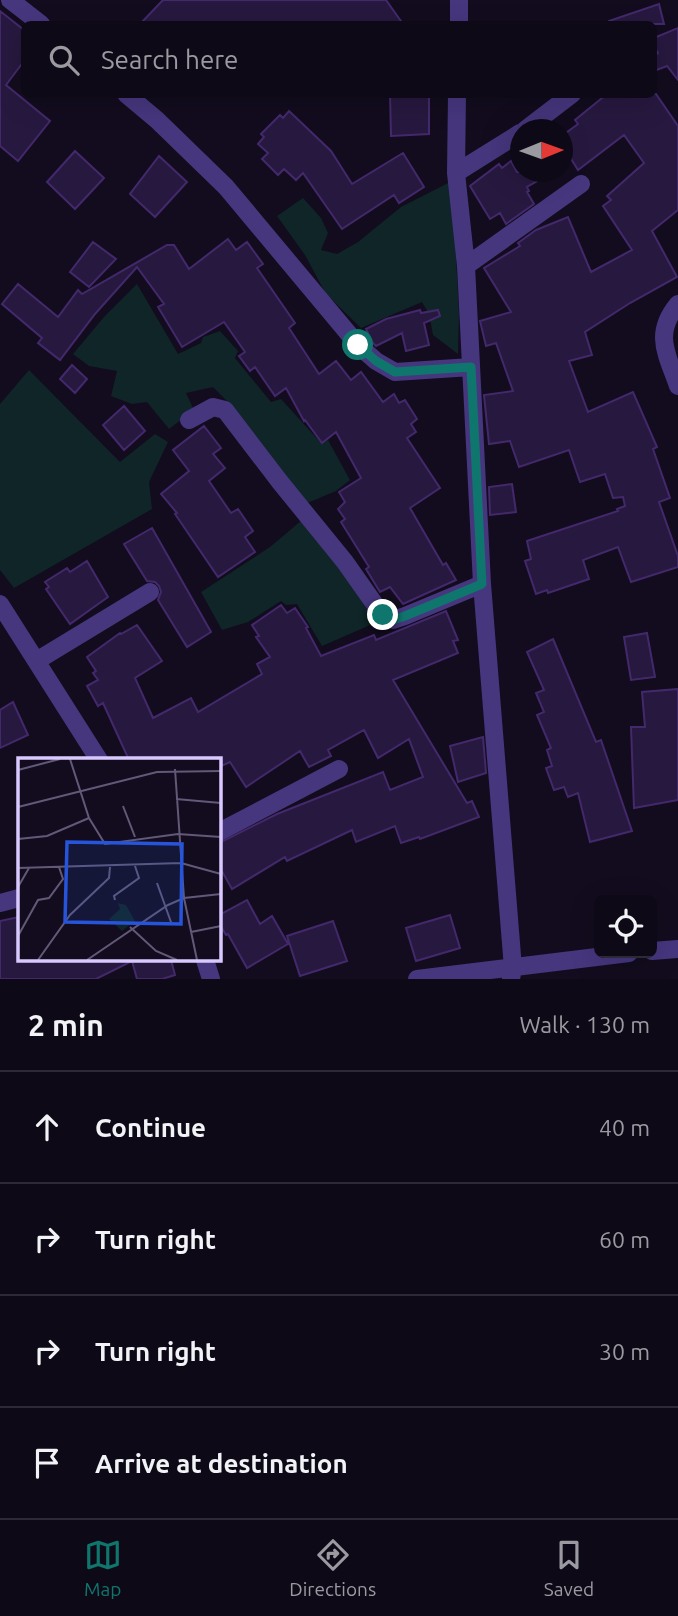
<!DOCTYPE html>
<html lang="en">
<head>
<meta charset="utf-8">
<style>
	body { margin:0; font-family:Ubuntu,sans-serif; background:#1c1723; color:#f1f3f6 }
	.controls { position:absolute; right:21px; bottom:21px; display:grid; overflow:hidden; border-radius:10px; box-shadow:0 7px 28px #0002 }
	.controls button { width:63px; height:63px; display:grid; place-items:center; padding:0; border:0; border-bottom:2px solid #2e2a35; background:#0e0916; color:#f1f3f6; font:35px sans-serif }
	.compass { position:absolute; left:510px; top:119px; width:63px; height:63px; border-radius:50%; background:#0e0916; box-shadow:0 7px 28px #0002; rotate:89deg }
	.stop { position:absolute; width:21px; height:21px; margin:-16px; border:5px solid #0f766e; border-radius:50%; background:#fff }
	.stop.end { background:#0f766e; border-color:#fff; box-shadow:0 2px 7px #0008 }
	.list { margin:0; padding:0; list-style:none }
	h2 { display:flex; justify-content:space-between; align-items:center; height:91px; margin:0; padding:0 28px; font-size:30px }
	h2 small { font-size:23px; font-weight:400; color:#9b9aa1 }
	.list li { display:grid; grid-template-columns:46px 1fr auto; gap:21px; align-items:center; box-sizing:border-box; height:112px; padding:0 28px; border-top:2px solid #2e2a35 }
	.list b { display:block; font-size:26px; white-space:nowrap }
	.list em { font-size:23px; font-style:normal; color:#9b9aa1 }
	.icon { flex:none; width:38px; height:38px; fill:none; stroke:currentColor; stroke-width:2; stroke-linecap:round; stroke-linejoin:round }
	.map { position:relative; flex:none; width:678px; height:979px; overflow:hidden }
	.search { position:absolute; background:#0e0916; box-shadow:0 7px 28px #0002; left:21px; right:21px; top:21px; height:77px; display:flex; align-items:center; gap:18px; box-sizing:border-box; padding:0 24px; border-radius:10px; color:#9b9aa1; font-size:26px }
	.sheet { height:539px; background:#0e0916 }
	nav { display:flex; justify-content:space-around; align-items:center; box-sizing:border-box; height:98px; border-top:2px solid #2e2a35; background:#0e0916; font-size:19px; color:#9b9aa1 }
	nav a { display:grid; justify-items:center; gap:4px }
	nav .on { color:#0f766e }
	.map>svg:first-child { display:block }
</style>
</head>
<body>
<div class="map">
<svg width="678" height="979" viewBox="0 0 678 979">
	<rect width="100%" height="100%" fill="#120c1e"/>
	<path fill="#0f2528" d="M452 181 459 314 458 354 433 335 429 314 422 302 361 328 326 294 305 255 277 216 303 198 321 218 328 233 321 250 337 254 358 242 401 207Z
		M137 284 178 354 201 343 203 337 220 331 238 351 235 358 271 402 281 399 322 444 328 440 350 480 336 491 305 504 229 403 213 387 186 393 194 410 169 429 147 402 132 404 111 396 117 371 89 366 73 354 104 317Z
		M29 370 120 462 155 434 168 442 149 482 152 509 14 588 0 570V404Z
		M302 520 331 551 375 623 322 646 297 604 286 605 281 601 248 622 222 630 201 592 270 547Z"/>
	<path fill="#27183f" stroke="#43296c" stroke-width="2" d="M163 0H386L403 24H140Z
		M659 4 664 24H609V21Z
		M0 11 24 30V61L6 85 50 121 18 161 0 146Z
		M678 28V80L667 66 654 71V57L658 53 654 46V38Z
		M390 94H429V134L391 136Z
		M607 94H656L678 126V210L652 231 677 277 630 303 585 332 592 355 569 361 588 412 633 392 657 447 653 449 670 498 659 502 678 556V567L631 582 618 547 583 560 589 579 548 593 547 590 536 594 525 561 531 559 527 541 618 511 617 509 625 506 623 497 613 498 605 474 580 482 569 450 519 467 510 441 489 444 484 395 513 391 496 343 486 346 480 321 511 312 484 268 520 246 518 243 536 230 568 217 591 272 632 250 603 206 611 200 607 196 644 163 624 135 578 170 563 146V135L578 124 575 120Z
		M289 111 331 151 352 184 403 153 424 187 399 203 394 195 342 229 303 173 296 180 284 169 278 175 262 159 268 153 258 144 264 137 261 134 280 115 283 118Z
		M75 151 104 178 75 209 47 182Z
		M159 156 187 182 155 217 130 194Z
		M511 161 517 172H553L527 187 529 191 527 192 534 204 506 224 500 213 490 219 470 186 499 164 502 168Z
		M228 239 236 250 247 242 263 264 257 268 295 323 289 328 319 374 336 361 351 380 361 372 383 402 394 394 399 403 405 400 417 419 411 424 416 432 407 438 440 488 410 508 443 565 446 563 456 580 403 604 390 587 380 592 366 569 369 567 341 522 345 519 338 509 345 502 339 492 361 478 336 432 322 443 305 420 304 421 286 388 275 396 255 367 250 371 239 356 245 352 224 322 182 347 158 307 164 304 137 267 95 314 60 360 38 343 42 338 2 304 18 284 58 317 78 290 82 294 167 245H174L189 269Z
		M93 242 116 259 89 287 70 272Z
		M420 310 421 313 438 310 440 316 424 323 429 345 406 351 402 333 376 346 372 342 366 329 386 319Z
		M72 365 87 379 75 393 60 379Z
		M124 406 145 431 124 450 103 425Z
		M204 426 221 448 213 454 225 468 209 481 231 513 238 509 253 531 245 537 255 552 218 577 175 514 177 513 161 494 189 471 173 450Z
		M512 484 516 512 490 515 489 487Z
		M152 528 211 632 187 647 158 600 161 592 159 586 155 582 147 581 124 544Z
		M87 561 108 597 70 624 46 589 49 587 45 582 67 568 70 572Z
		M281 605 287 613 295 608 308 627 306 628 321 656 374 635 376 640 446 611 458 640 453 641 458 653 393 680 467 803 472 801 479 817 420 839 419 837 401 843 395 826 356 842 352 830 287 861 285 857 232 889 219 866V843L277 814 383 772 390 790 423 777 409 739 378 758 364 730 328 750 331 756 309 767 300 751 246 787 230 762 219 767V760H129L103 703 98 706 87 686 98 680 93 673 96 671 87 657 120 633 121 634 137 625 162 661 135 678 153 718 191 698 198 712 262 674 257 664 270 657 256 637 259 636 252 625Z
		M647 633 655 677 631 680 624 637Z
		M553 639 596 742 601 740 632 831 590 842 578 793 568 797 564 787 554 790 546 768 552 766 547 750 551 748 537 715 544 712 536 693 544 690 527 652Z
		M678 689V800L634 808 631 727H645L642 692Z
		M13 702 28 735 0 748V710Z
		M483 737 486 773 458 782 450 746Z
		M247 900 260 924 272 916 288 944 247 968 228 934 226 935 219 923V915Z
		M450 915 460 948 416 961 406 928Z
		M19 917V960H171L175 975 162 979H137L132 961 96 979H0V921Z
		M333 921 347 961 300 976 287 936Z"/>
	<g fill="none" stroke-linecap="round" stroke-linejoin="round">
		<path stroke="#46367e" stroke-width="18" d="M10 0 41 24
			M459 24V0
			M126 94 157 120 226 187 358 345 376 361 395 372 471 367
			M457 94 456 173 466 266 482 584 513 968 511 979
			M525 130 572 94
			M456 173 520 133
			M466 266 581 184
			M678 304C653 334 667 354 678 386
			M189 420 213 407 225 410 280 482 345 562 383 616 393 620 405 616 482 584
			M0 604 99 760
			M38 660 150 592
			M219 832 339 769
			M0 903 19 898
			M652 951 678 949
			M205 960 211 979
			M417 979 629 953"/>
	</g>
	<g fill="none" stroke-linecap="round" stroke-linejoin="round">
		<path stroke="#0f766e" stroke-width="9" d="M358 345 376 361 395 372 471 367 482 584 405 616 393 620 383 615"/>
	</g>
	<g transform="translate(18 758)">
		<rect width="203" height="203" fill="#120c1e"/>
		<path d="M100 145 108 147 117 163 104 173 91 161 102 151Z" fill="#0f2528"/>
		<path fill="none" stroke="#625878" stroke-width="2" d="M52 1 71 60 87 86 160 76 203 79M157 11 166 140 179 202M0 12 42 1M158 41 203 45M105 48 117 79M0 49 139 14 203 13M0 81 29 78 71 60M0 110 163 105 203 116M139 125 154 167M0 129 11 110M97 142 96 138 121 120 117 108M112 169 138 193 159 202M173 174 203 168M0 178 20 142 31 140 45 121 41 109M20 202 52 157 91 120 92 109M69 202 150 147 166 140 203 136"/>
		<path fill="#2654da" fill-opacity="0.15" stroke="#2654da" stroke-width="3.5" d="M49 84 164 86 163 166 47 164Z"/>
		<rect width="203" height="203" fill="none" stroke="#d9c9ff" stroke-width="3.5"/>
	</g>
</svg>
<div class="controls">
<button><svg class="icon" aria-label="locate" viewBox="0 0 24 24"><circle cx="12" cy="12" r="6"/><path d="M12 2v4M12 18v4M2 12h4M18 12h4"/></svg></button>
</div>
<svg class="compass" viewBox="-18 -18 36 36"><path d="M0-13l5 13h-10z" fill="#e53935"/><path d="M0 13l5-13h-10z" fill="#9b9aa1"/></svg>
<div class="stop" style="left:358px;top:345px"></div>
<div class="stop end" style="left:383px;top:615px"></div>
<div class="search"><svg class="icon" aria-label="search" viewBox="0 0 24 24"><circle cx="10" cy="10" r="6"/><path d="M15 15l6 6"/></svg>Search here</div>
</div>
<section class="sheet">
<h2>2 min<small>Walk · 130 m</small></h2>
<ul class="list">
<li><svg class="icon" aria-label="ahead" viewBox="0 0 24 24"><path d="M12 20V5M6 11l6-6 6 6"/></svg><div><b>Continue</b></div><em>40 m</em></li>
<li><svg class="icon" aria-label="right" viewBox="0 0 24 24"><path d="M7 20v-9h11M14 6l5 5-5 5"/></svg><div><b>Turn right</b></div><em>60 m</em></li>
<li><svg class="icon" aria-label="right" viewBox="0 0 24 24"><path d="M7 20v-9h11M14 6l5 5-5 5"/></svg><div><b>Turn right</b></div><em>30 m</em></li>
<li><svg class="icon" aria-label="arrive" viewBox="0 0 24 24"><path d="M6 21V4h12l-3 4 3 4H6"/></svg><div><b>Arrive at destination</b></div></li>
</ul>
</section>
<nav>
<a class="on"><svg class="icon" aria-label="map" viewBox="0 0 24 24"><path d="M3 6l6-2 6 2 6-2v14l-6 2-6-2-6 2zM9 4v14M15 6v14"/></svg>Map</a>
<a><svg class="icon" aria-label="directions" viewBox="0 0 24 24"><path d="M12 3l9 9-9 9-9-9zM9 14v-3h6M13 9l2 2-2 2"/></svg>Directions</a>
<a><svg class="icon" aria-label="saved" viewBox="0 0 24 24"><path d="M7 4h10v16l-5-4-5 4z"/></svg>Saved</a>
</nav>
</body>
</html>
